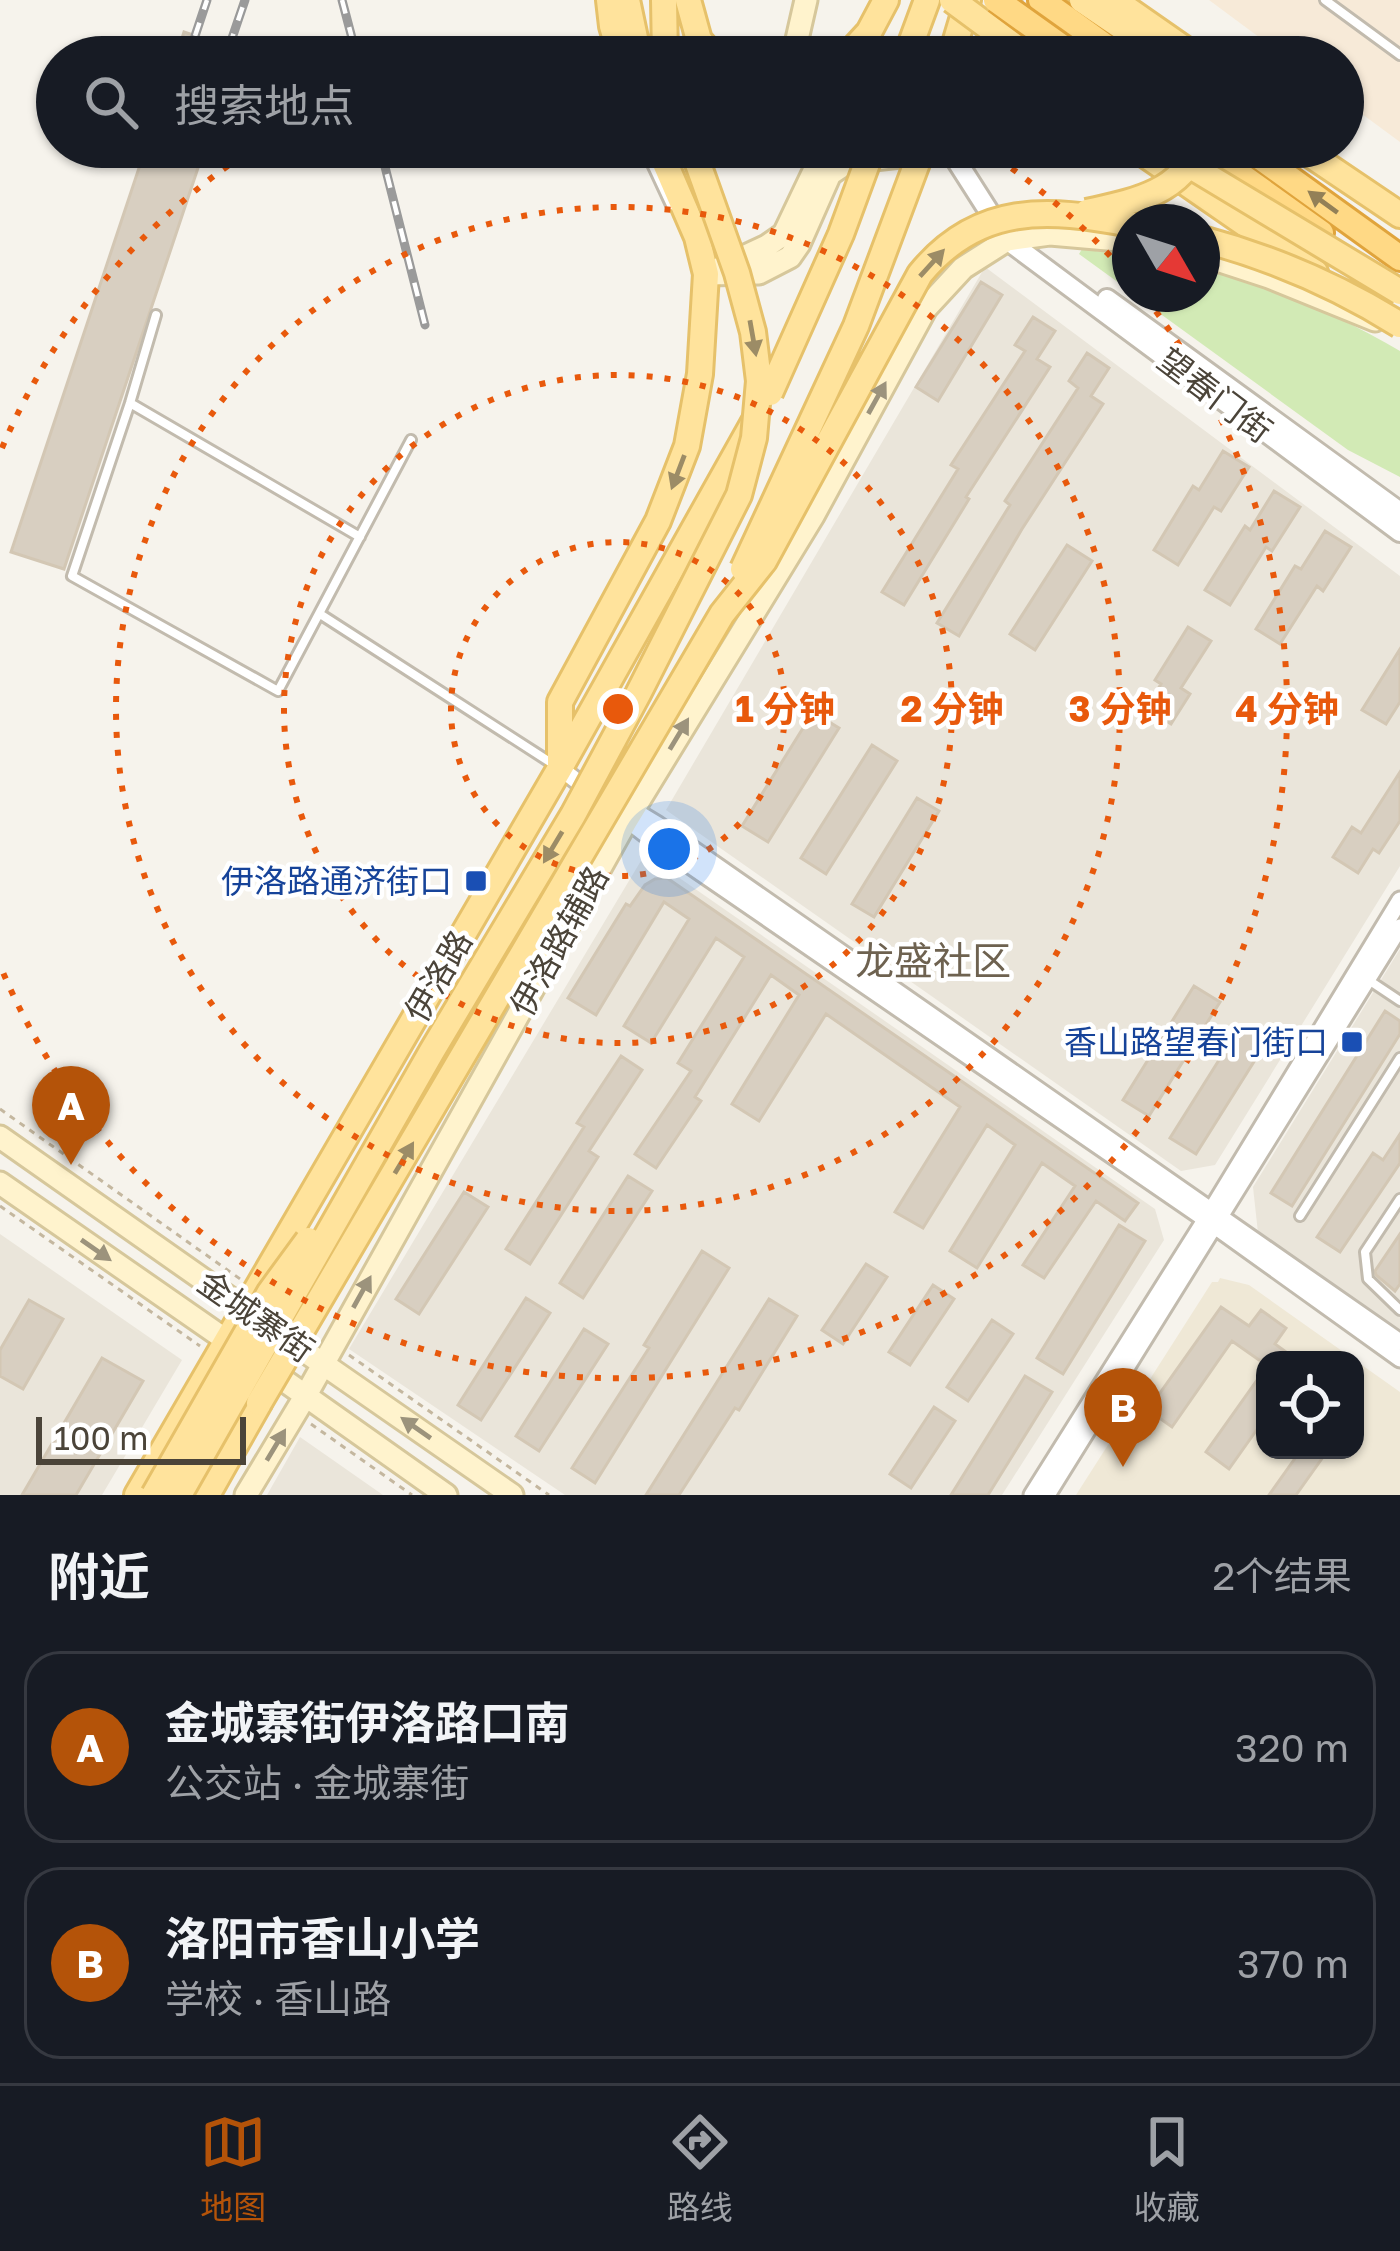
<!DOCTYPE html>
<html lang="zh">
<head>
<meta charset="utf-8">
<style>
	body { margin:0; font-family:"Golos Text","Noto Sans SC",sans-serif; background:#20242c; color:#f1f3f6 }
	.controls { position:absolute; right:36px; bottom:36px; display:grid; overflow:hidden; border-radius:24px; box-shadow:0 3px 9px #0004 }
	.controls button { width:108px; height:108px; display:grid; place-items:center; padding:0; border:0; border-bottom:3px solid #363941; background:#171b24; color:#f1f3f6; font:60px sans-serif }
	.compass { position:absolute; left:1112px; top:204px; width:108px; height:108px; border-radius:50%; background:#171b24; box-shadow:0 3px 9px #0004; rotate:129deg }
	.scale { position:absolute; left:36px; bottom:30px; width:210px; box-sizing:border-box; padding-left:12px; border:6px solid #4b4439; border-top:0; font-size:33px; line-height:42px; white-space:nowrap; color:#4b4439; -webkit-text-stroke:9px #fff; paint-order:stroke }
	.you { position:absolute; left:669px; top:849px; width:42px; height:42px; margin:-30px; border:9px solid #fff; border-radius:50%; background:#1a73e8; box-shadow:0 0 0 18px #1a73e833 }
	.badge { display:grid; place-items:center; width:78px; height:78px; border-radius:50%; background:#b45309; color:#fff; font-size:39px; font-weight:700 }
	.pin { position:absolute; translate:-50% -99px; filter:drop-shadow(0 3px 6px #0008) }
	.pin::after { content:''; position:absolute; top:63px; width:42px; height:36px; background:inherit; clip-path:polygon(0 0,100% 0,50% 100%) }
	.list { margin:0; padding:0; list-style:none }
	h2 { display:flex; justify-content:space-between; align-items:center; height:156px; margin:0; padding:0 48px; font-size:51px }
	h2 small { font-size:39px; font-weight:400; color:#9ea1a6 }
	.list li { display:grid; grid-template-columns:78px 1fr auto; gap:36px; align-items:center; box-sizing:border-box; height:192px; margin:0 24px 24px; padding:0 24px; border:3px solid #363941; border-radius:36px }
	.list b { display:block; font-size:45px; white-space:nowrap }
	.list p { margin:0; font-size:39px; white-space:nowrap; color:#9ea1a6 }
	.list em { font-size:39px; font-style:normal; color:#9ea1a6 }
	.icon { flex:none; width:66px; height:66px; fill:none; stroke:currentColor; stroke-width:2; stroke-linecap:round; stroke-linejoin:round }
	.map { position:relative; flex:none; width:1400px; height:1495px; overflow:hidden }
	.search { position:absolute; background:#171b24; box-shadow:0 3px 9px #0004; left:36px; right:36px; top:36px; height:132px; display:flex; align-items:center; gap:30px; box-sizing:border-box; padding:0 42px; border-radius:66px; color:#9ea1a6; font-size:45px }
	.sheet { height:588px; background:#171b24 }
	nav { display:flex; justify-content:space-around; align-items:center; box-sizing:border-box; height:168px; border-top:3px solid #363941; background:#171b24; font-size:33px; color:#9ea1a6 }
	nav a { display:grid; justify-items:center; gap:6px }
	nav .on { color:#b45309 }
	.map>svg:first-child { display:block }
</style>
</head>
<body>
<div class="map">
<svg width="1400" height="1495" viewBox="0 0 1400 1495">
	<rect width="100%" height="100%" fill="#f6f3ec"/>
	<path fill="#eae5da" d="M985 267 1400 576V866L1215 1165 1181 1171 666 810Z
		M645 854 1155 1209 1164 1240 1002 1495H565L349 1349Z
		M1400 949V1331L1258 1233 1253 1187Z
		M0 1234 182 1360 102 1495H0Z
		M300 1437 383 1495H267Z"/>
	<path fill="#f7ead8" d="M1209 0H1400V142L1343 100V57H1286Z"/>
	<path fill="#efe8d6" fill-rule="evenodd" d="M1220 1278 1249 1285 1400 1392V1495H1076L1212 1282H1218ZM1265 1360H1355V1450H1265Z"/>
	<path fill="#d2eab5" d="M1082 249 1130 256V291L1079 254Z
		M1202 270C1271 284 1340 316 1400 351V477L1348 450 1133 294H1202Z"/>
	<path fill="#d8cfc1" stroke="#d3c7b4" stroke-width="3" d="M184 32 253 55 252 57H176Z
		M146 147H205L64 569 11 552Z
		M981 282 1002 295 938 401 916 387Z
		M1033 317 1055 331 1037 359 1050 367 966 497 969 499 904 605 882 592 958 469 951 465 1025 351 1015 345Z
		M1087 353 1109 368 1091 396 1103 404 1022 529 959 636 937 623 1010 505 1005 501 1078 388 1069 381Z
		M1223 451 1249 467 1221 511 1214 507 1178 565 1154 550 1193 486 1199 490Z
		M1274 491 1300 507 1272 551 1266 547 1230 605 1205 590 1245 526 1250 530Z
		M1325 531 1351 547 1323 591 1317 586 1280 644 1256 629 1295 566 1301 569Z
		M1067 545 1092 561 1035 650 1010 634Z
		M1188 627 1211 641 1181 688 1190 694 1171 724 1146 708 1161 684 1155 680Z
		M1400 649V702L1386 724 1362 710Z
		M813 712 839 728 768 842 742 826Z
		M872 745 897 761 826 874 801 858Z
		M1400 772V821L1379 853 1373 849 1358 873 1333 857 1352 827 1361 833Z
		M917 798 939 811 874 917 852 904Z
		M667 878 1138 1203 1125 1221 1096 1201 1044 1278 1023 1265 1075 1186 1042 1163 977 1268 950 1251 1015 1145 987 1125 923 1228 895 1212 960 1107 826 1014 759 1121 732 1104 799 995 771 975 695 1097 701 1101 656 1168 635 1154 691 1071 678 1063 744 957 716 938 651 1043 624 1026 689 919 664 902 596 1015 568 998 626 904 630 906 645 885 655 879Z
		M1194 986 1220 1002 1149 1116 1123 1100Z
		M1385 1011 1400 1021V1034L1292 1206 1271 1193Z
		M1241 1025 1267 1041 1196 1154 1170 1138Z
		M621 1056 642 1070 589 1151 598 1157 530 1264 506 1249 584 1127 577 1123Z
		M1400 1134V1163L1340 1252 1317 1237 1373 1153 1383 1160Z
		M628 1176 652 1191 583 1298 560 1283Z
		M464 1192 488 1207 419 1314 396 1299Z
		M1119 1225 1145 1241 1063 1374 1037 1358Z
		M1400 1234V1284L1395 1291 1376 1275 1375 1271Z
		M702 1251 729 1268 595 1483 572 1468 649 1348 644 1345Z
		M866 1264 887 1277 843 1344 822 1330Z
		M933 1285 954 1299 910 1365 889 1352Z
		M526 1298 550 1313 481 1420 458 1405Z
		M769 1299 797 1316 739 1410 735 1408 679 1495H646Z
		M29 1300 63 1319 23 1389 0 1376V1350Z
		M1221 1307 1249 1326 1261 1310 1286 1328 1275 1344 1297 1360H1259L1232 1341 1172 1427 1148 1410Z
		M992 1320 1013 1334 968 1401 947 1387Z
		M584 1329 608 1344 539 1451 516 1436Z
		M102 1358 143 1381 76 1495H22Z
		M1265 1369V1418L1229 1469 1206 1452Z
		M1025 1376 1052 1392 988 1495H951Z
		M934 1407 955 1421 911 1488 890 1474Z
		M1301 1450H1328L1296 1495H1269Z"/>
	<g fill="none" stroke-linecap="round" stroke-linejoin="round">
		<defs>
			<path id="service" d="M1325 0 1400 55
				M644 147 671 205
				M156 315 130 403 72 576 278 691 411 440
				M130 403 360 537
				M320 614 553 764
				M1367 979 1400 1001
				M1400 1199 1365 1252 1368 1279 1400 1310
				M1300 1216 1400 1058"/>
			<path id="minor" d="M560 768 649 837 1205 1219 1400 1359
				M625 805 658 825 1400 1342
				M1032 1495 1212 1209 1400 900
				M1047 1495 1400 927"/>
			<path id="tertiary" d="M942 147 956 160 1007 240 1400 532
				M1107 299 1400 512"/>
			<path id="secondary" d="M793 57 806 0
				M993 57 1010 0
				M1202 255 1269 277 1375 320
				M720 268 767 246 784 234 816 167 818 147
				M706 274 759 273 790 257 799 244 830 174 848 162 909 155 937 147
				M0 1137 255 1316
				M0 1183 239 1349
				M280 1334 512 1495
				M265 1367 446 1495
				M246 1495 306 1395 627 820 813 516 926 308 963 268 1007 240 1050 234 1130 241"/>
			<path id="primary" d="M609 0 612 26 621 57
				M627 0 639 57
				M664 0 665 57
				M688 0 699 40 714 57
				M1082 0 1166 57
				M1114 0 1196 57
				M846 57 869 32 886 0
				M906 57 927 0
				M951 57 968 0
				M1134 147 1315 272
				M1299 147 1400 215
				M560 764V702L658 521 687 446 700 374 706 274 697 237 658 147
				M137 1495 560 768 755 420
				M207 1495 259 1403"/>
			<path id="trunk" d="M1041 0 1120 57
				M1201 147 1321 233
				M1246 147 1400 258"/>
		</defs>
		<use href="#service" stroke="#c2bbae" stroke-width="14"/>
		<use href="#minor" stroke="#c2bbae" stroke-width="21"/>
		<use href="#tertiary" stroke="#c2bbae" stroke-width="24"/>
		<use href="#secondary" stroke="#d6c79b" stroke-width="27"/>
		<use href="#primary" stroke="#e6c16a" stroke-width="30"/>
		<use href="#trunk" stroke="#e0a43c" stroke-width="30"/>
		<path stroke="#c4b79f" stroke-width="3" stroke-dasharray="6 6" stroke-linecap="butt" d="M0 1109 243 1281
			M0 1206 200 1346
			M349 1355 549 1495
			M311 1424 412 1495"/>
		<use href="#service" stroke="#fff" stroke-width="8"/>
		<use href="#minor" stroke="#fff" stroke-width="15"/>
		<use href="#tertiary" stroke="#fff" stroke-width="18"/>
		<use href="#secondary" stroke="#fff3cd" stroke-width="21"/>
		<use href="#primary" stroke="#ffe39c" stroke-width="24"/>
		<use href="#trunk" stroke="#ffd985" stroke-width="24"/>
		<defs>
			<path id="rail" d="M342 0 357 57
				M195 36 207 0
				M229 47 245 0
				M380 147 425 325"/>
		</defs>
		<use href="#rail" stroke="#9a9a9a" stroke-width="9"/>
		<use href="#rail" stroke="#fff" stroke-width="4.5" stroke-dasharray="14" stroke-linecap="butt"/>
		<defs>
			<path id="primary-bridge" d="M952 0 1029 57
				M1159 147 1400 292
				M1087 212C1131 202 1180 194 1198 147
				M1202 239C1273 258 1338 286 1400 325
				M770 393 841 234 873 147
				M743 569 856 326 923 147
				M259 1403 722 614 764 561 920 274C978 203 1048 208 1130 224
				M154 1495 270 1292 308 1240
				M179 1495 432 1051 573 815 638 694 739 495 754 438 759 381 753 332 737 273 692 147"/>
			<path id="trunk-bridge" d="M996 0 1076 57"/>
		</defs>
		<use href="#primary-bridge" stroke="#e6c16a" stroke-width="30" stroke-linecap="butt"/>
		<use href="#trunk-bridge" stroke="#e0a43c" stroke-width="30" stroke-linecap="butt"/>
		<use href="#primary-bridge" stroke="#ffe39c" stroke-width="24"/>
		<use href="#trunk-bridge" stroke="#ffd985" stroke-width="24"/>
	</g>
	<defs><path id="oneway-solid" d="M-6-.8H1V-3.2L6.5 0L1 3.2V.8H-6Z" transform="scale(3)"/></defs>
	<use fill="#938057" href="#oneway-solid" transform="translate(1323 202) rotate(-144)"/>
	<g fill="#9c8c66">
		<use href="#oneway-solid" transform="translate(932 263) rotate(-48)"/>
		<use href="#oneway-solid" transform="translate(753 338) rotate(80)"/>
		<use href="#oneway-solid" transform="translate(678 472) rotate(111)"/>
		<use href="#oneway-solid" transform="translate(553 847) rotate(121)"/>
		<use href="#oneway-solid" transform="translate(404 1158) rotate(-59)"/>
	</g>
	<g fill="#9c937c">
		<use href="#oneway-solid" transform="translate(877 398) rotate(-61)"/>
		<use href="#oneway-solid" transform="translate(679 734) rotate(-59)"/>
		<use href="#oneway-solid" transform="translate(96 1250) rotate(35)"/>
		<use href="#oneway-solid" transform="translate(362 1292) rotate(-61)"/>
		<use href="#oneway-solid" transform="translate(416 1428) rotate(-145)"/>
		<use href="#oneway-solid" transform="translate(276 1445) rotate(-59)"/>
	</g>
	<g fill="none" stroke="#e8590c" stroke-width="6" stroke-dasharray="6 12">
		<circle cx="618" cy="709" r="167"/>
		<circle cx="618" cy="709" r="334"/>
		<circle cx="618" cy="709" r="502"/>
		<path d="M2 448A669 669 0 0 1 254 148M473 56A669 669 0 0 1 763 56M982 148A669 669 0 0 1 1127 275M1145 297A669 669 0 1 1 2 970"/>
	</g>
	<g fill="#1a4fb4" stroke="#fff" stroke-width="4.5">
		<rect x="464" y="869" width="24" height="24" rx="6"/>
		<rect x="1340" y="1030" width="24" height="24" rx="6"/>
	</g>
	<g text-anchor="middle" stroke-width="9" stroke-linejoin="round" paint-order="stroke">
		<g font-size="33" fill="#4b4439" stroke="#fff">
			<text transform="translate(1215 395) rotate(37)" y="12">望春门街</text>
			<text transform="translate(559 941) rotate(-61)" y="12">伊洛路辅路</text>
			<text transform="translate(438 976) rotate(-60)" y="12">伊洛路</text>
			<text transform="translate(256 1316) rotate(35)" y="12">金城寨街</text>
		</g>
		<g font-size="33" fill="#164399" stroke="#fff" text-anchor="end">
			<text x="452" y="893">伊洛路通济街口</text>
			<text x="1328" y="1054">香山路望春门街口</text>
		</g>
		<g font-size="39" fill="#6e6250" stroke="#fff">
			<text x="933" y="975">龙盛社区</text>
		</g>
	</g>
	<circle cx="618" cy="709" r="18" fill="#e8590c" stroke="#fff" stroke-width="6"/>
	<g font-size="36" text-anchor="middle" font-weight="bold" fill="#e8590c" stroke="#fff" stroke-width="9" stroke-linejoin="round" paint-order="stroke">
		<text x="785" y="722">1 分钟</text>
		<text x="952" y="722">2 分钟</text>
		<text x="1120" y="722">3 分钟</text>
		<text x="1287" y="722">4 分钟</text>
	</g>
</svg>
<div class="controls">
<button><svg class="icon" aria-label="locate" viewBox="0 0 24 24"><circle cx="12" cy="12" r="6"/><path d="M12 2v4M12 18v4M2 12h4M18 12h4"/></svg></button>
</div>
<svg class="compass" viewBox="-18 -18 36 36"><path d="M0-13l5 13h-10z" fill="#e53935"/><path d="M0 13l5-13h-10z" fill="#9ea1a6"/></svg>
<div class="scale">100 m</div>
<div class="you"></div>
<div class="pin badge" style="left:71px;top:1165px">A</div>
<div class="pin badge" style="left:1123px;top:1467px">B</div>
<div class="search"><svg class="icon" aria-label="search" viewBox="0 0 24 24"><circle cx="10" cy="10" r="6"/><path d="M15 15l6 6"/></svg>搜索地点</div>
</div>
<section class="sheet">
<h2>附近<small>2个结果</small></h2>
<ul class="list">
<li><span class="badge">A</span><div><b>金城寨街伊洛路口南</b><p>公交站 · 金城寨街</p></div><em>320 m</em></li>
<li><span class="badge">B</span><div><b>洛阳市香山小学</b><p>学校 · 香山路</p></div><em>370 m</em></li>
</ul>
</section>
<nav>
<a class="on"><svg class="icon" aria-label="map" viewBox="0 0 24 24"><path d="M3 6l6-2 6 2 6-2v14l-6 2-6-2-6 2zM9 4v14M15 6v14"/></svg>地图</a>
<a><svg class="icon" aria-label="directions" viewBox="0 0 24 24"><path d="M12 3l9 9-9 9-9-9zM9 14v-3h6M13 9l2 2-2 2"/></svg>路线</a>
<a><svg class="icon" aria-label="saved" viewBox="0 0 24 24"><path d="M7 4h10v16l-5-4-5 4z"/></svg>收藏</a>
</nav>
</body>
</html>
